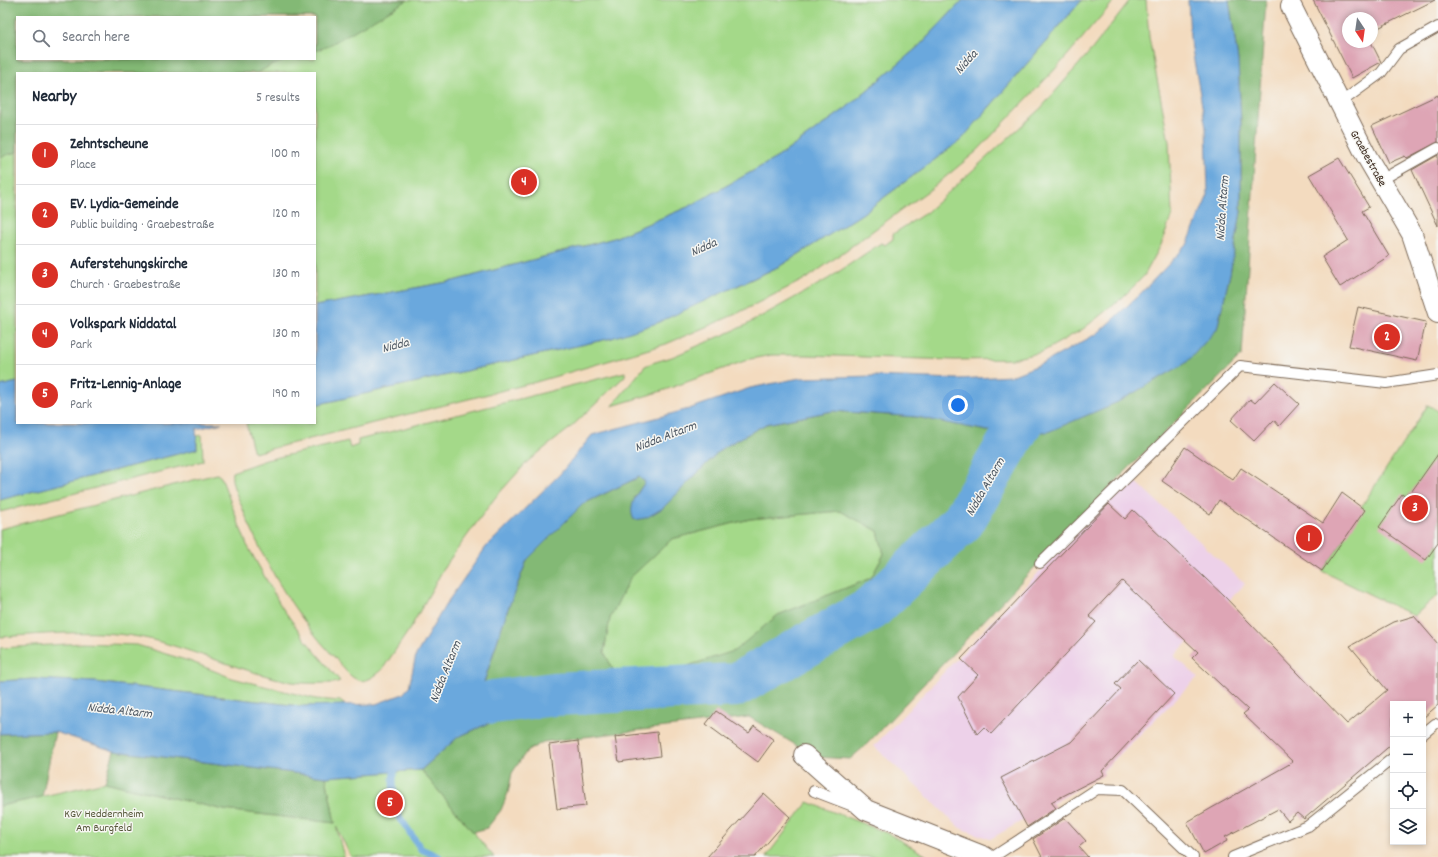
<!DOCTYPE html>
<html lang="en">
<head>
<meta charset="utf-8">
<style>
	body { margin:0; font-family:Dekko,sans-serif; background:#f6f6f7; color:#1f2937 }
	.controls { position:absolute; right:12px; bottom:12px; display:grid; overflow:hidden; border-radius:0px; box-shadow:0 2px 6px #0003 }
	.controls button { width:36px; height:36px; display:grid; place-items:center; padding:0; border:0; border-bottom:1px solid #e0e1e3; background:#fff; color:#1f2937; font:20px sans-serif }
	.compass { position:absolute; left:1342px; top:12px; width:36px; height:36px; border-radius:50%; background:#fff; box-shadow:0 2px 6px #0003; rotate:167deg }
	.you { position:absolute; left:958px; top:405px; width:14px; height:14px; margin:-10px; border:3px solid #fff; border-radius:50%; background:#1a73e8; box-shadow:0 0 0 6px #1a73e833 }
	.badge { display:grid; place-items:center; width:26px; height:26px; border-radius:50%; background:#d93025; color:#fff; font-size:13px; font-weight:700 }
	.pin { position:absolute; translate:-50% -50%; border:2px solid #fff; box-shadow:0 1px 4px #0006 }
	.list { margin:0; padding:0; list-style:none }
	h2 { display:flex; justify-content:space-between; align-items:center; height:52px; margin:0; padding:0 16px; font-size:17px }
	h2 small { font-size:13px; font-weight:400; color:#747a83 }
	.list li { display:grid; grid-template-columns:26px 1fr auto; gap:12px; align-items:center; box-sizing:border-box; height:60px; padding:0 16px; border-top:1px solid #e0e1e3 }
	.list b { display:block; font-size:15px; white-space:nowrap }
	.list p { margin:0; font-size:13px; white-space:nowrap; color:#747a83 }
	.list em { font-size:13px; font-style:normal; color:#747a83 }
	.icon { flex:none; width:22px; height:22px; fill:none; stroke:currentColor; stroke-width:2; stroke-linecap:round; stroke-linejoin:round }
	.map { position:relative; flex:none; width:1438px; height:857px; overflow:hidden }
	.search { position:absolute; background:#fff; box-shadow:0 2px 6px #0003; left:16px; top:16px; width:300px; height:44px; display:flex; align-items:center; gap:10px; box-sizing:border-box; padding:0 14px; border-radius:0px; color:#747a83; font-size:15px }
	.panel { position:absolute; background:#fff; box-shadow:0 2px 6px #0003; left:16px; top:72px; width:300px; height:352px; border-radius:0px }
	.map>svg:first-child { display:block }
</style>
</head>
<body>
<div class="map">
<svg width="1438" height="857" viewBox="0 0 1438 857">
	<rect width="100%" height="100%" fill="#f6f6f2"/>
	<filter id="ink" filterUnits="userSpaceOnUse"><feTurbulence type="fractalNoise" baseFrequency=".025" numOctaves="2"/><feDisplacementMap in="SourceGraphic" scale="8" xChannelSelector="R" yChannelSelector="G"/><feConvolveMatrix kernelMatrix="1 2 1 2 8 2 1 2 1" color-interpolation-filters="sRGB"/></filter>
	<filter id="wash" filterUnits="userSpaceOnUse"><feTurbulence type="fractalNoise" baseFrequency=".012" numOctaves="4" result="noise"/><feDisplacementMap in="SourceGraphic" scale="16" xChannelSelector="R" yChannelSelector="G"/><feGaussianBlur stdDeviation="0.9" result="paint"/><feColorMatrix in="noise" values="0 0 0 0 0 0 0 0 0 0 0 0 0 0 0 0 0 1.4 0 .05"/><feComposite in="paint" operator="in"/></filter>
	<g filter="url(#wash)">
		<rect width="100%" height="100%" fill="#f3dbbf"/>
		<path fill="#edd1e9" d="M1130 476 1245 584 1174 656 1198 677 1103 771 1104 774 990 839 960 828 874 746Z"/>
		<path fill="#a4d989" stroke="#708254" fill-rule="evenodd" d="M0 0H963L919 46 845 109 778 157 690 206 614 238 547 256 453 281 315 306V73H17V382L0 386ZM17 17H315V59H17Z
			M1082 0H1115L1060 64 977 151 932 188 809 277 736 314 666 344 536 382 254 453 246 423H315V405L612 338 742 284 780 266 862 214 961 140Z
			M1130 0H1146L1149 37 1169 142 1172 215 1161 245 1144 276 1121 299 1083 329 1042 352 1012 359 954 360 806 355H772L750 359 662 391 612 406 645 366 652 363 672 357 744 326 828 279 881 243 885 245 893 239V234L927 212 1041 108 1093 48Z
			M625 372V376L569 429 528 461 494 499 445 566 411 627 382 670C376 675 367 683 358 680 349 677 342 666 336 659 293 613 265 565 242 507 238 497 230 483 232 472L266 460 340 443 348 441 350 448 358 445V440Z
			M1428 405 1438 411V595L1414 616 1322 571 1345 539 1342 536Z
			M202 435 203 461 0 512V500L197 449V436Z
			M217 474 221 477 247 545 281 606 307 642 340 681 334 683C321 683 305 684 292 682 243 672 197 651 149 639 101 628 48 634 0 637V529Z
			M841 511 878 531 884 554 871 578 778 615 735 651 678 669 616 675 604 652 610 618 630 577 672 539 750 519Z
			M83 643 137 645 192 662 232 678 316 699 340 701 347 706H300L95 682 34 679 0 681V648Z
			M421 770 494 857H351L336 826 344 857H0V806L105 782 224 810 335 823 326 777Z
			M808 802 889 834 929 857H766Z"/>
		<path fill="#83b975" stroke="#5f724a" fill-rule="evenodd" d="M11 0H85L97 2 104 0H408L326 47 315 51V17H17V59H290L270 66 257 73H17V152L0 157V2Z
			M1229 0H1266L1242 355 1123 474 866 745 850 759 816 757 749 717 543 742 526 752 512 773 508 793 501 810 487 828 473 832 421 770 458 737 553 695 484 683 506 614 527 560 583 504 639 477 645 482 634 498 663 508 721 449 766 424 833 411 917 417 987 431 1217 329 1230 274 1241 212V123L1238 60ZM840 511 878 531 884 554 871 578 778 615 734 651 678 669 616 675 604 652 610 618 630 578 672 539 750 519Z
			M55 732 42 797 0 806V734Z
			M114 751 326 777 335 823 224 810 105 782Z"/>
		<path fill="#6ba8dd" stroke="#53697e" d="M963 0H1082L961 140 862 214 780 266 657 323 612 338 315 405V306L453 281 547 256 614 238 690 206 778 157 845 109 919 46Z
			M1188 0H1229L1238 60 1241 123V212L1230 274 1217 329 1186 363 1118 402 1048 432 987 431 917 417 833 411 766 424 721 449 663 508 646 518 634 520C627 506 637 494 645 482L639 477 583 504 527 560 506 614 484 682 554 694 458 737 421 770 326 777 114 751 55 732 0 734V681L34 679 95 682 300 706 376 704 403 694 409 687 416 655 446 604 486 547 560 474 592 435 689 409 750 388 800 378 872 376 958 379 1011 376 1046 362 1098 333 1140 294 1187 245 1208 195 1206 128 1190 38Z
			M17 382V423H222L196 429 197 449 0 500V386Z"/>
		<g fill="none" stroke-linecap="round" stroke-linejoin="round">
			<path stroke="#6ba8dd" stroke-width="7" d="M396 763 393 779 394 809 421 849 439 857"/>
			<path stroke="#6ba8dd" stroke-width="44" d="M493 702 554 694 736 685 871 609 963 521 1036 397 1054 387"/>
		</g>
		<g id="blocks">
			<path fill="#dea5b5" d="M1313 0H1435L1372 31V18H1348V42H1371L1381 62 1352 78Z
				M1438 95V142L1407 158 1405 156 1389 163 1372 126Z
				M1438 155V226L1412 170Z
				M1339 158 1369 207 1362 211 1389 256 1340 287 1322 257 1348 240 1309 175Z
				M1358 307 1426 322 1417 361 1349 346Z
				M1275 382 1299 404 1279 426 1274 420 1254 441 1231 420 1250 399 1255 403Z
				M1185 447 1233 480 1241 468 1323 523 1342 493 1365 510 1322 571 1219 500 1210 514 1162 481Z
				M1438 454V543L1426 560 1379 527 1402 494 1407 498Z
				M1109 504 1125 519 1133 510 1224 596 1347 724 1387 690 1350 646 1394 622 1414 616 1438 644V705L1423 718V704H1393V743L1304 819 1297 813 1288 821 1278 809 1225 837 1227 841 1204 854 1187 822 1293 762 1243 714 1248 710 1192 658 1198 652 1122 581 1089 616 1096 622 991 734 984 727 977 734 958 697 978 675 961 659Z
				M1138 660 1174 694 1102 771 1104 775 1051 802 1056 808 1027 827 1001 778 1071 742 1121 689 1115 684Z
				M716 711 749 733 754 726 774 740 758 762 706 724Z
				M657 732 660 756 619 762 615 737Z
				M578 741 586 806 557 809 549 745Z
				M764 793 790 817 755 857H707Z
				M1065 818 1086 841 1079 847 1088 857H1042L1033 839Z"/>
		</g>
	</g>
	<g filter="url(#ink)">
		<use href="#blocks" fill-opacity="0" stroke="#7b6856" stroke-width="1"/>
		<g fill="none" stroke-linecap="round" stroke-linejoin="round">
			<defs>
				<path id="lane" d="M1340 103 1381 73 1399 49 1438 27
					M1381 180 1438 148
					M1040 563 1240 366 1386 383 1438 375
					M1423 734 1435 724
					M814 791 853 806
					M993 857 1097 789 1123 790 1193 857
					M1233 857 1308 826 1393 758"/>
				<path id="street" d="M1291 6 1367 157 1412 234 1438 313
					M804 755 866 810 985 857"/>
			</defs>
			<use href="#lane" stroke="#7b6856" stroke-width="12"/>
			<use href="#street" stroke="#7b6856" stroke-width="22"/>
			<use href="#lane" stroke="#fff" stroke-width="10"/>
			<use href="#street" stroke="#fff" stroke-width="20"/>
		</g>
	</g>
	<g text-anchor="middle" stroke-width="3" stroke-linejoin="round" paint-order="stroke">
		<g font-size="12" fill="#3b2a1e" stroke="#f6f6f2">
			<text transform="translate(1369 158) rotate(61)" y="4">Graebestraße</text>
		</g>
		<g font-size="12" fill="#555639" stroke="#f6f6f2">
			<text x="104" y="817">KGV Heddernheim<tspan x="104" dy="14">Am Burgfeld</tspan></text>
		</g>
		<g font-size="13" font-style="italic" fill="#4c5661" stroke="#f6f6f2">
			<text transform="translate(965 61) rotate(-48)" y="5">Nidda</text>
			<text transform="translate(1221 208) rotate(-86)" y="5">Nidda Altarm</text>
			<text transform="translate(703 246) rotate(-24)" y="5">Nidda</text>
			<text transform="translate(395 344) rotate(-14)" y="5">Nidda</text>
			<text transform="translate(665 435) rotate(-21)" y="5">Nidda Altarm</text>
			<text transform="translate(984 486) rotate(-60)" y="5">Nidda Altarm</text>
			<text transform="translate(444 671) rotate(-68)" y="5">Nidda Altarm</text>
			<text transform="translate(120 709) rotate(6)" y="5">Nidda Altarm</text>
		</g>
	</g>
</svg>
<div class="controls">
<button>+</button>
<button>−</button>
<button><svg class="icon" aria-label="locate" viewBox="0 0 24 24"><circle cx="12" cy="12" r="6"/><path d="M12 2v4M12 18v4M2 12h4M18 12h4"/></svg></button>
<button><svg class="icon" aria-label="layers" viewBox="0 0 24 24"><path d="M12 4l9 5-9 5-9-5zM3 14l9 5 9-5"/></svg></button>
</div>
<svg class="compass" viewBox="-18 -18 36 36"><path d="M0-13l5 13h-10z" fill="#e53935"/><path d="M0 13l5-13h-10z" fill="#747a83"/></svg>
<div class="you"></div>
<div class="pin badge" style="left:1309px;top:538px">1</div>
<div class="pin badge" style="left:1387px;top:337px">2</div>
<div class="pin badge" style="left:1415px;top:508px">3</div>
<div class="pin badge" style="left:524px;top:182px">4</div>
<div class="pin badge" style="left:390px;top:803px">5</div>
<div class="search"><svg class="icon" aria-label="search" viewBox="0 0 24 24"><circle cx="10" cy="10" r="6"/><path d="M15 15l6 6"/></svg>Search here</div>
<section class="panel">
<h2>Nearby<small>5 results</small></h2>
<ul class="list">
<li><span class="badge">1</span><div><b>Zehntscheune</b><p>Place</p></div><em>100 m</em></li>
<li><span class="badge">2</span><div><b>EV. Lydia-Gemeinde</b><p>Public building · Graebestraße</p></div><em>120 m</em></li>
<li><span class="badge">3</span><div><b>Auferstehungskirche</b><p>Church · Graebestraße</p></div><em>130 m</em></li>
<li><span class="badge">4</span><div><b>Volkspark Niddatal</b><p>Park</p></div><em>130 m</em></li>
<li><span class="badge">5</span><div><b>Fritz-Lennig-Anlage</b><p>Park</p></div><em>190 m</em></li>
</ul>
</section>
</div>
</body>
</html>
